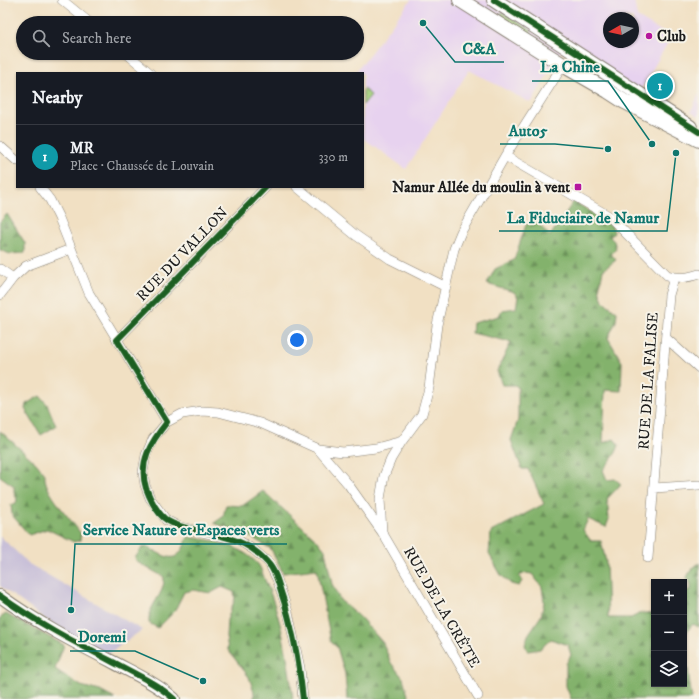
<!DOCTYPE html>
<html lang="en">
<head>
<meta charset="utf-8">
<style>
	body { margin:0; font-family:"IM FELL DW Pica",serif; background:#20242c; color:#f1f3f6 }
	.controls { position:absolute; right:12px; bottom:12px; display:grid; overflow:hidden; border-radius:0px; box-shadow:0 1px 3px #0004 }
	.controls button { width:36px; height:36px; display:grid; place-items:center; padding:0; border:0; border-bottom:1px solid #363941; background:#171b24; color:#f1f3f6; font:20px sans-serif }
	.compass { position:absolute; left:603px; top:12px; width:36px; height:36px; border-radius:50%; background:#171b24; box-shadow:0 1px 3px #0004; rotate:261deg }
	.you { position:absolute; left:297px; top:340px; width:14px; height:14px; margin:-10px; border:3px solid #fff; border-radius:50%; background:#1a73e8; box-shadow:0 0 0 6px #1a73e833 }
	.badge { display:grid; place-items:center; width:26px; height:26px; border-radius:50%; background:#d690ce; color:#fff; font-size:13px; font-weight:700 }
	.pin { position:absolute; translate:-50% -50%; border:2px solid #fff; box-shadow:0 1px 4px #0006 }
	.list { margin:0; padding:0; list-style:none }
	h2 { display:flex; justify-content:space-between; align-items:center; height:52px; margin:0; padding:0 16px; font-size:17px }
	h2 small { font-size:13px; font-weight:400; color:#9ea1a6 }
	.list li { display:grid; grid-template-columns:26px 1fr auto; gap:12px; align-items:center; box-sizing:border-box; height:64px; padding:0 16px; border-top:1px solid #363941 }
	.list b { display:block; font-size:15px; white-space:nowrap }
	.list p { margin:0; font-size:13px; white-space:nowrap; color:#9ea1a6 }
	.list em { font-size:13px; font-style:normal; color:#9ea1a6 }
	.icon { flex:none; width:22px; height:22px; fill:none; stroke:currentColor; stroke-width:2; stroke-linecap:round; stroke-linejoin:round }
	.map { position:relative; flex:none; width:699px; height:699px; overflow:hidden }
	.search { position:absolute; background:#171b24; box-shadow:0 1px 3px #0004; left:16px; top:16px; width:348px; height:44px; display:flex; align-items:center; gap:10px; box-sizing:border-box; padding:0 14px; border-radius:22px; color:#9ea1a6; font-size:15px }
	.panel { position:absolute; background:#171b24; box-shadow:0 1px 3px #0004; left:16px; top:72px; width:348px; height:116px; border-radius:0px }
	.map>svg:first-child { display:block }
</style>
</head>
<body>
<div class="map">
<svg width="699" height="699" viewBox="0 0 699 699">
	<defs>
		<pattern id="forest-firs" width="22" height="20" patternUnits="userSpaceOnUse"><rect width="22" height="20" fill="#83b26c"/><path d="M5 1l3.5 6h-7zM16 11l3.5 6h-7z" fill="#6a9058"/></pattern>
	</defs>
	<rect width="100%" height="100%" fill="#f7f3e8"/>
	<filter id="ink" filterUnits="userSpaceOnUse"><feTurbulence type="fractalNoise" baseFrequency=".025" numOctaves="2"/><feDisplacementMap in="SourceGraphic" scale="8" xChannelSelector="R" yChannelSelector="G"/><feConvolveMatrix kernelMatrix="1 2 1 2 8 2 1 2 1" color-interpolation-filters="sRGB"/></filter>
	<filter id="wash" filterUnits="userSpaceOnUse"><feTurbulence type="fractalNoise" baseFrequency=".012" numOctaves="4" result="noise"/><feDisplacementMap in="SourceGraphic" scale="16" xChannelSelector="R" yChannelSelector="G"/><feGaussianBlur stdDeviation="0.9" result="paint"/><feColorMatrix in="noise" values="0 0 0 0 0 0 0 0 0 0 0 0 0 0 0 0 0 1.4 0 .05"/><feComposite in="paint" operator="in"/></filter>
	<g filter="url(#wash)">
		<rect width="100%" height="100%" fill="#f1e0c3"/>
		<path fill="#e7d2ef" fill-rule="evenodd" d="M411 0H634L637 17 671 37 639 93 566 44 558 56 531 103 469 70 406 169 363 138V73H355ZM609 18H633V42H609Z
			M699 94V116L691 111Z"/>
		<path fill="#c8bfd8" d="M0 536 29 564 142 630 108 654 57 628 0 586Z"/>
		<path fill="#a4d07d" stroke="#60764c" d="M502 12 531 30V34L538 38 553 52 504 20 500 16Z
			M363 89 371 95 363 105Z"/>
		<path fill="url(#forest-firs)" stroke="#506744" d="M574 201 612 226 614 233 610 237 614 241 616 249 611 254 616 260 603 270 599 289 603 301 617 312 616 321 608 338 622 362 621 391 605 390 603 443 614 439 619 445C616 455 609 462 603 470L607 480 615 479 621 484 607 499 609 519 606 527 588 519 583 530 591 541H601L606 562 608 618H631L641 613 650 614 654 613V684H684V665L688 669 692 699H571L566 686V664L571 655 568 645 551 639 540 649 528 651 525 645 528 635 541 616 544 602 542 587 532 574 526 573 519 576 522 581 519 586 511 584 501 575 489 554 491 532 544 504 528 469H522L511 440 518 420V387L515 385H502L497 371 511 342 472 333 473 323 499 316 502 310 516 308 518 297 514 292 487 284 495 269 514 260 526 225 534 219 550 236Z
			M7 214 25 243V253L10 254 0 250V222Z
			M40 396 47 404 56 426 41 435 25 409 26 404Z
			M0 431 35 462 45 474C42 490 72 520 81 534L80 540 74 542 47 529 29 535 12 515 11 505 16 503 17 499 14 493V486L0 476Z
			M263 491 317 540 325 550 332 584 340 600 360 617 383 643 391 663 403 678 409 699H347L345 674 337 647 331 642 317 569 283 573 271 549 253 538 214 523 223 517 226 505 242 506Z
			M188 537C213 540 239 544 258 564 261 568 263 575 265 580 282 618 288 659 293 699H254V692L249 677 228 650 226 636 227 620 235 599 234 592 222 587 211 593 193 590 184 592 174 612 158 628 149 623C147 604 165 597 164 577L137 562 135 558 142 548 147 547C170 559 177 566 188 537Z
			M699 563V627L693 624 684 635V591L691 590V584L687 577 692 569Z
			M6 614 64 645 55 669 81 686 100 691 115 699H0V618Z"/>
	</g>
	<g filter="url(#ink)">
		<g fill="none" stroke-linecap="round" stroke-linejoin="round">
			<defs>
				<path id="street" d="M62 0 90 23
					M126 53 150 73
					M0 146 17 161
					M505 156 609 216 667 275C679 279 687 278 699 274
					M40 187 50 200 59 218 89 293 167 422
					M297 187 354 234 390 259 446 287
					M0 269 13 278
					M0 295 13 278 26 266 71 249
					M666 338 699 368
					M117 340 266 187
					M402 441 391 459 384 476 380 499 382 532 478 696
					M318 449 348 484 382 532
					M654 488 699 485
					M648 558 669 295 674 278
					M303 699 300 668 288 612 277 579 269 563 254 550 238 540 180 527 166 520 150 498 145 485 143 472 146 455 153 439 167 422 182 414 202 411 218 412 260 423 318 449 343 452 376 448 402 441 422 414 429 388 437 325 454 249 461 232 505 156 563 65"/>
				<path id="secondary" d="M0 596C34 621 74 642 111 661 133 673 156 683 174 699"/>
				<path id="primary" d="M460 0 563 65 608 91 625 102 699 140
					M494 0 690 127"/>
			</defs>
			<use href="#street" stroke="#867e70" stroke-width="10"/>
			<use href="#secondary" stroke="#867e70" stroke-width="14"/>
			<use href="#primary" stroke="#867e70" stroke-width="16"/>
			<use href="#street" stroke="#fff" stroke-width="9"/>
			<use href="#secondary" stroke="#fff" stroke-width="12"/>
			<use href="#primary" stroke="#fff" stroke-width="14"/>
			<defs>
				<path id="cycleway" d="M494 0 699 132
					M266 187 117 340 167 422C151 442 138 462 146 488 150 499 158 515 168 521 176 526 186 528 196 530 223 536 248 540 267 562 275 570 278 582 281 592 293 627 299 663 303 699
					M0 596C34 621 74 642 111 661 133 673 156 683 174 699"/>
			</defs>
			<use href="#cycleway" stroke="#f7f3e8" stroke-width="8"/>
			<use href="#cycleway" stroke="#1b5e20" stroke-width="6"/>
		</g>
	</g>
	<g fill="#b5179e" stroke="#f7f3e8" stroke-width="1.5">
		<circle cx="649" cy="36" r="4"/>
		<rect x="574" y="183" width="8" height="8" rx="2"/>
	</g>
	<g text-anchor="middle" stroke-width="4" stroke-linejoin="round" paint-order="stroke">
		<g font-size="15" font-weight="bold" fill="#1c1c1c" stroke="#f7f3e8" text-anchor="start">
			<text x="657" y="41">Club</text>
			<text x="570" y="192" text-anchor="end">Namur Allée du moulin à vent</text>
		</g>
		<g font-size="15" fill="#1c1c1c" stroke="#f7f3e8">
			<text transform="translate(182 254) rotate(-46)" y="5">RUE DU VALLON</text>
			<text transform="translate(648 381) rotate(-86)" y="5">RUE DE LA FALISE</text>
			<text transform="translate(442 607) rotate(60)" y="5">RUE DE LA CRÊTE</text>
		</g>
	</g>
	<path fill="none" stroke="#0f766e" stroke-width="1.5" d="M423 23L455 62H504M652 144L608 81H532M608 149L555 144H500M676 153L667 231H499M71 610L75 544H287M203 681L135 651H70"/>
	<g fill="#0f766e" stroke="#f7f3e8" stroke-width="1.5">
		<circle cx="423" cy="23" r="4"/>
		<circle cx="652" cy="144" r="4"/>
		<circle cx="608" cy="149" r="4"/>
		<circle cx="676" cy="153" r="4"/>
		<circle cx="71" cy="610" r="4"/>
		<circle cx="203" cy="681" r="4"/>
	</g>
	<g font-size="16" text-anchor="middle" font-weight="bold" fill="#0f766e" stroke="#f7f3e8" stroke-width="4" stroke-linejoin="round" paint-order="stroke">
		<text x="479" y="54">C&amp;A</text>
		<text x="570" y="72">La Chine</text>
		<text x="528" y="136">Auto5</text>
		<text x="583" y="223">La Fiduciaire de Namur</text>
		<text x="181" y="535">Service Nature et Espaces verts</text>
		<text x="102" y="642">Doremi</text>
	</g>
</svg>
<div class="controls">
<button>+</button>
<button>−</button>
<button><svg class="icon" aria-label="layers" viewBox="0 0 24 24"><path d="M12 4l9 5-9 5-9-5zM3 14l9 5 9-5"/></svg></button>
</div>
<svg class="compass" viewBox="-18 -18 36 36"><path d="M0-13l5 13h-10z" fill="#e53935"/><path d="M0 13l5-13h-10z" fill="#9ea1a6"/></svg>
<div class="you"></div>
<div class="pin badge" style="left:660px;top:86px;background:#0f9aa8">1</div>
<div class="search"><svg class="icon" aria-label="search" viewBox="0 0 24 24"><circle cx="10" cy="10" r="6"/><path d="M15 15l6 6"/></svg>Search here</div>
<section class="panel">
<h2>Nearby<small></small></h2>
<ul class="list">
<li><span class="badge" style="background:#0f9aa8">1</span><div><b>MR</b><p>Place · Chaussée de Louvain</p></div><em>330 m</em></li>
</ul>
</section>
</div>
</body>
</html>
